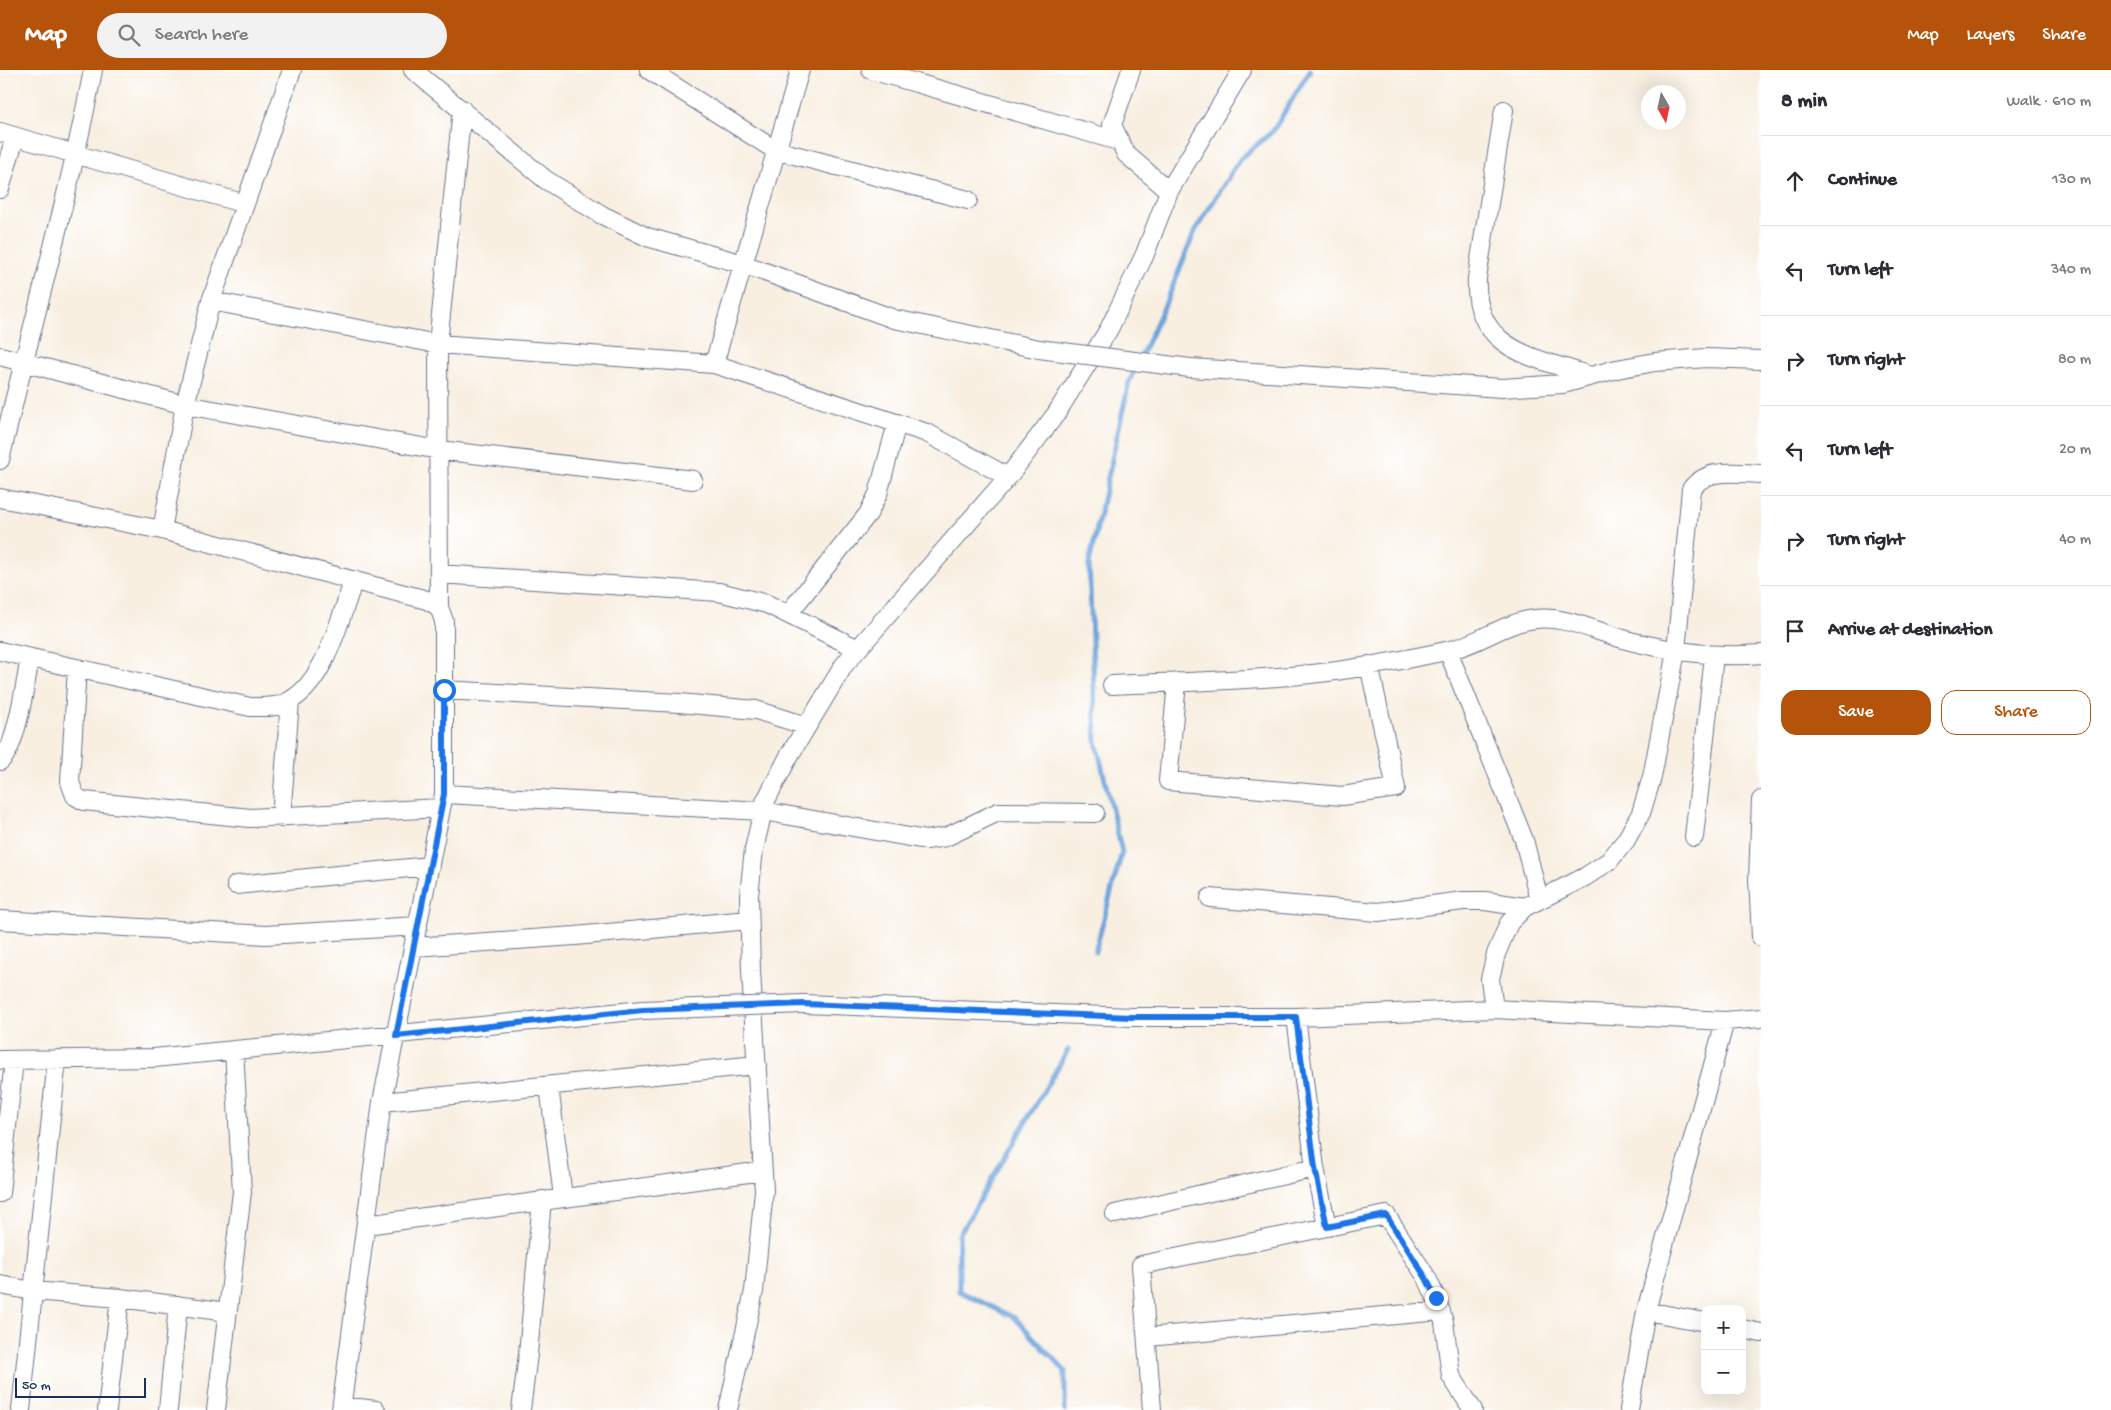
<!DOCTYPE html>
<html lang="en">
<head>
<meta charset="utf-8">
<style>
	body { margin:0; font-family:"Gochi Hand",sans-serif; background:#f2f2f3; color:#2b2b33 }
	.controls { position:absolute; right:15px; bottom:15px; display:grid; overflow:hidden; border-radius:10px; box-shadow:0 5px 20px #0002 }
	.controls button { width:45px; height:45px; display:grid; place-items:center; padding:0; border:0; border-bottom:1px solid #e1e1e2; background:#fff; color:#2b2b33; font:25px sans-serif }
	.compass { position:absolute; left:1641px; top:15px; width:45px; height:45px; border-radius:50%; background:#fff; box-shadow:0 5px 20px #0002; rotate:171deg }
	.scale { position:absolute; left:15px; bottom:12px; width:131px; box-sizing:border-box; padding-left:5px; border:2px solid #1b2f5e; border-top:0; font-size:14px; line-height:18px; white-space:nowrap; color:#1b2f5e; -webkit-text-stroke:4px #fff; paint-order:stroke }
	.stop { position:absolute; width:15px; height:15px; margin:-11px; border:4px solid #1a73e8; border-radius:50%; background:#fff }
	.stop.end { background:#1a73e8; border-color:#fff; box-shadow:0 1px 5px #0008 }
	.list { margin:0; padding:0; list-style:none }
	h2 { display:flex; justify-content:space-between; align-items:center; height:65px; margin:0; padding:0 20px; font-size:21px }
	h2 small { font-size:16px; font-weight:400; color:#7c7c81 }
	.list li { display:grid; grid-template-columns:32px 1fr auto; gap:15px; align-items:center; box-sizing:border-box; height:90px; padding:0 20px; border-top:1px solid #e1e1e2 }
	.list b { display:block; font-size:19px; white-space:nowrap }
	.list em { font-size:16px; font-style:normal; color:#7c7c81 }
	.actions { display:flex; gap:10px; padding:15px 20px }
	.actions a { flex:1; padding:11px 0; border:1px solid #b45309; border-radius:15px; text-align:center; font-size:18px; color:#b45309 }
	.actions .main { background:#b45309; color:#fff }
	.icon { flex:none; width:28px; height:28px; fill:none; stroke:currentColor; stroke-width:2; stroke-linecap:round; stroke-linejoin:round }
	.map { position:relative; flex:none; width:1761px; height:1340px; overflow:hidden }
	header { display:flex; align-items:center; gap:30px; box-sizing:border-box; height:70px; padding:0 25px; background:#b45309; color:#fff }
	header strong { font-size:24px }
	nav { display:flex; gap:28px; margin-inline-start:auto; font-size:18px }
	.search { width:350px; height:45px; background:#f2f2f3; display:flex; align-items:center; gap:12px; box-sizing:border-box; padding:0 18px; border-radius:28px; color:#7c7c81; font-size:19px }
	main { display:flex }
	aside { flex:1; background:#fff }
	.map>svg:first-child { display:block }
</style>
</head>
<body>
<header>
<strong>Map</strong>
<div class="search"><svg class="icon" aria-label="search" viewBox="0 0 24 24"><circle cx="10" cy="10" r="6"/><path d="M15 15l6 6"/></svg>Search here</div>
<nav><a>Map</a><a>Layers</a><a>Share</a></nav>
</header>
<main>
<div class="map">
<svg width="1761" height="1340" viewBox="0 0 1761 1340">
	<rect width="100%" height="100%" fill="#fff"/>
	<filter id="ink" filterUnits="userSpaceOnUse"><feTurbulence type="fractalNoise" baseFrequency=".02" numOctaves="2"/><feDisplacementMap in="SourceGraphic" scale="10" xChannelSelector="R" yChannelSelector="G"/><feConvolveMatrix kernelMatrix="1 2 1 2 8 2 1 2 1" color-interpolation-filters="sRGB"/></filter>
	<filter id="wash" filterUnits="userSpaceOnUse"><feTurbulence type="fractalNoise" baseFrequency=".0096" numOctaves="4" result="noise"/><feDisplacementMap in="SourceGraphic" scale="20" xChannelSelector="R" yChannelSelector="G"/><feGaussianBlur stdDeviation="1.12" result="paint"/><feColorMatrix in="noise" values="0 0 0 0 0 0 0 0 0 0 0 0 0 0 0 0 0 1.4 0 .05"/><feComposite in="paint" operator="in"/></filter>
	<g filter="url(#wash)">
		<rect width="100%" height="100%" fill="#f8efe1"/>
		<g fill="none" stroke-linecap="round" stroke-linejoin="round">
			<path stroke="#6ea4dc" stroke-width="5" d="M1095 882 1122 782 1096 672 1089 494 1129 312 1168 228 1195 161 1240 89 1273 61 1310 0
				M1065 1340V1301L1015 1248 959 1221V1165L1068 980"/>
		</g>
	</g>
	<g filter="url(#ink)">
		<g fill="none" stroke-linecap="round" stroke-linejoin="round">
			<defs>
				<path id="minor" d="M413 0 546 110 602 145 647 167 743 194 894 249 1039 279
					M649 0 775 80 968 130
					M871 0 1118 71
					M1131 0 1112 55 1126 84 1169 121
					M1504 40 1477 208C1473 281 1535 287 1590 306
					M0 62 245 134
					M0 119 15 67
					M211 231 438 274 714 294 927 363 1008 407
					M0 286 185 335 439 380 693 410
					M714 294 800 0
					M1190 298 1502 318 1563 314 1617 299 1655 292 1706 288 1761 290
					M0 390C30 260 68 131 93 0
					M0 428 162 460 427 530 439 537 444 551V724L382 1032 341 1340
					M162 460 185 335 211 231 292 0
					M439 504 719 522 767 534 858 579
					M439 537 438 274 462 39
					M788 544 868 444 878 424 897 353
					M0 581 250 637C264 637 279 638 291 630 326 610 340 547 354 510
					M1448 581 1524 770 1539 829
					M77 598 70 712 75 726 84 731 250 748 441 738
					M1177 612 1168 711 1342 726 1396 718 1369 595
					M1112 615C1175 612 1238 611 1301 605 1349 601 1399 591 1446 581 1478 575 1502 553 1535 549 1567 545 1603 565 1634 572 1676 582 1718 588 1761 584
					M444 620 679 633 756 640 807 656
					M0 691C16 681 26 609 30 588
					M444 724 763 741 926 770 946 767 998 742 1095 743
					M1761 730 1758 809 1761 867
					M281 748 290 631
					M1694 767 1714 586
					M236 815 430 796
					M1210 828 1378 842 1463 831H1485L1525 837
					M0 850 266 865 418 856
					M414 877 575 866 749 850
					M804 934 1132 947H1296L1494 939 1725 951 1761 948
					M1494 939 1490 909 1496 884 1509 853 1525 837 1585 807 1609 791 1626 770 1641 743 1652 707 1676 581 1691 419C1708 397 1735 403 1761 404
					M1296 947 1315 1098 1327 1157
					M0 990 154 988 643 940
					M549 1016 563 1127
					M382 1032 757 995
					M0 1123 14 990
					M1115 1144 1315 1098
					M366 1155 763 1101
					M0 1215 33 1221 120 1228 228 1242
					M1646 1241 1705 1252
					M1742 1259 1761 1263
					M1147 1267 1441 1241
					M342 1336 376 1340
					M21 1340 57 989
					M107 1340 120 1228
					M168 1340 178 1235
					M216 1340 242 1122 234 980
					M521 1340 528 1284 542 1130
					M728 1340 754 1221 764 1121 751 901 749 826 754 779 765 732 789 686 844 595 1008 407 1056 344 1109 259 1145 184 1169 121 1242 0
					M1152 1340 1141 1195 1386 1145 1427 1208 1436 1228 1444 1252 1451 1306 1473 1340
					M1629 1340 1646 1241 1725 951"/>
			</defs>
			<use href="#minor" stroke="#68728c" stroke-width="20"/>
			<use href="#minor" stroke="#fff" stroke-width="18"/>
			<defs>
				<path id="minor-bridge" d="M1039 279 1190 298
					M643 940 804 934"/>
			</defs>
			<use href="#minor-bridge" stroke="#68728c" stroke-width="20" stroke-linecap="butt"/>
			<use href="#minor-bridge" stroke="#fff" stroke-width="18"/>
		</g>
	</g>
	<g fill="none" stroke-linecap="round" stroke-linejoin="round" filter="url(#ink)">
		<path stroke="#1a73e8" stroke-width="6" d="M444 620V724L396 966 643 940 804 934 1132 947H1296L1315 1098 1327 1157 1386 1145 1426 1208 1436 1228"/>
	</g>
</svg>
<div class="controls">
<button>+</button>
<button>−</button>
</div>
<svg class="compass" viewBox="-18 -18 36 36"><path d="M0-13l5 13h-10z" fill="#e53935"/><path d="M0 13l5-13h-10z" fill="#7c7c81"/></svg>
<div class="scale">50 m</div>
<div class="stop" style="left:444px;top:620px"></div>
<div class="stop end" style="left:1436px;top:1228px"></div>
</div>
<aside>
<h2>8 min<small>Walk · 610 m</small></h2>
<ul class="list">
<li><svg class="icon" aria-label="ahead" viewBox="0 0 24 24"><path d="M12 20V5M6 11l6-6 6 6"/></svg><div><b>Continue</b></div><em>130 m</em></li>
<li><svg class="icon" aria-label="left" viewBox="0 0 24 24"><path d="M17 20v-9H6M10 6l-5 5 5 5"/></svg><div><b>Turn left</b></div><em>340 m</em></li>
<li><svg class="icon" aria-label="right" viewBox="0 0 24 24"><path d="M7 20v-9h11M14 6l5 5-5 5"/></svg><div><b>Turn right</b></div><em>80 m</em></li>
<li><svg class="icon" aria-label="left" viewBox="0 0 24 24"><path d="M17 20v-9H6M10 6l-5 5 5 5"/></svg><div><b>Turn left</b></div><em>20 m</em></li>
<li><svg class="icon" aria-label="right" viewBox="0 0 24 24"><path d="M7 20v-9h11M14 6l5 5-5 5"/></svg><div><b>Turn right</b></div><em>40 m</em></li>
<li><svg class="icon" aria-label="arrive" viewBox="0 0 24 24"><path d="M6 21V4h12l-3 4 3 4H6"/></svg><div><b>Arrive at destination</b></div></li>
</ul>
<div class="actions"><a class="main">Save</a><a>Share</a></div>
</aside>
</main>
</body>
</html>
